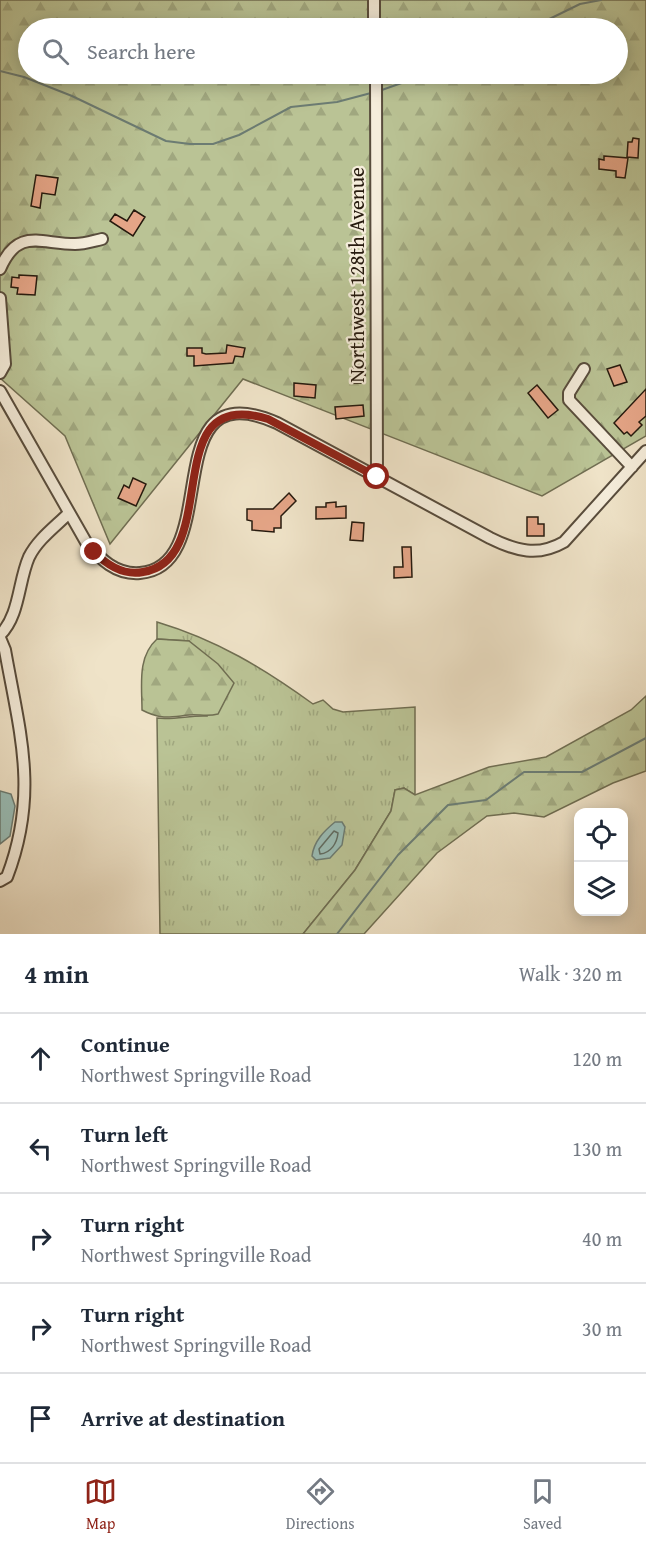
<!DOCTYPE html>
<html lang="en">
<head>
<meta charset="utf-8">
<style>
	body { margin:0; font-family:"Gentium Book Plus",serif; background:#f6f6f7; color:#1f2937 }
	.controls { position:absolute; right:18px; bottom:18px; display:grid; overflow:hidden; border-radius:12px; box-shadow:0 3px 15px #0003 }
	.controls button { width:54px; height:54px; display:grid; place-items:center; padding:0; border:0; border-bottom:2px solid #e0e1e3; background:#fff; color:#1f2937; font:30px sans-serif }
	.stop { position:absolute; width:18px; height:18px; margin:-14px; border:4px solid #8f2418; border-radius:50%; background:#fff }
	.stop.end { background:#8f2418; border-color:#fff; box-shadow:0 2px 6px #0008 }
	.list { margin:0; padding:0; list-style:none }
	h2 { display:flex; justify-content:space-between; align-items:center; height:78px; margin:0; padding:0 24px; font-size:26px }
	h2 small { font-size:20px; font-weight:400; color:#747a83 }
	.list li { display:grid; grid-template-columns:39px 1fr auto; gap:18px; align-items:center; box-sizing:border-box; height:90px; padding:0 24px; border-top:2px solid #e0e1e3 }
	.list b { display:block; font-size:22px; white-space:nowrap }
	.list p { margin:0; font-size:20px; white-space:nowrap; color:#747a83 }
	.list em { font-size:20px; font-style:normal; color:#747a83 }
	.icon { flex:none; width:33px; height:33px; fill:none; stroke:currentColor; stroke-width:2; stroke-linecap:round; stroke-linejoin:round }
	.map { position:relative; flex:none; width:646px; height:934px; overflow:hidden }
	.search { position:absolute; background:#fff; box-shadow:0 3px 15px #0003; left:18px; right:18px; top:18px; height:66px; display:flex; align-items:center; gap:15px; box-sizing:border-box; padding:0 21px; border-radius:33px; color:#747a83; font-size:22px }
	.sheet { height:528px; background:#fff }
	nav { display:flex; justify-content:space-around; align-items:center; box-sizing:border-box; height:84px; border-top:2px solid #e0e1e3; background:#fff; font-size:16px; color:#747a83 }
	nav a { display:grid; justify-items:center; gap:3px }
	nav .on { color:#8f2418 }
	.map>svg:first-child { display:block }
</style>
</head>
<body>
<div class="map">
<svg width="646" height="934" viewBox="0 0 646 934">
	<defs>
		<pattern id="grass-tufts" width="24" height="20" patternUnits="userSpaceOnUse" patternTransform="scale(1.5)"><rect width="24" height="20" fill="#bac395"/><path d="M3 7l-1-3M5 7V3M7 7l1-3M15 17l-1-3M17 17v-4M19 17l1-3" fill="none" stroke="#a0a77f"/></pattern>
		<pattern id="forest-firs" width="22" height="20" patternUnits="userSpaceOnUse" patternTransform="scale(1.5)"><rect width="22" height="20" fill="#bac395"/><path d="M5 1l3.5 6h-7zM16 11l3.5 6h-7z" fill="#a0a77f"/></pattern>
	</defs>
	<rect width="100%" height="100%" fill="#efe3c8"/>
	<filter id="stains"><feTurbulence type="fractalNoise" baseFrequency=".00333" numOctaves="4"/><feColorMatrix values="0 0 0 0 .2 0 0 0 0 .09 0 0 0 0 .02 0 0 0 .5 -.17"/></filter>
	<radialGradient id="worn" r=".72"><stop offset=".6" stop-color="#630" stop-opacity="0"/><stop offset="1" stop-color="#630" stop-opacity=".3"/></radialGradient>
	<path fill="url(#grass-tufts)" stroke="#706e52" stroke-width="1.5" d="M157 622C217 640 263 668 313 704L323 700 333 709 343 712 415 707V795L404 788 395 790 391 811 355 870 303 934H160L157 718C175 720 190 715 207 716L189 641 157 639Z"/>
	<path fill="url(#forest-firs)" stroke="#706e52" stroke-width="1.5" fill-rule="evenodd" d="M0 0H646V436L542 496 243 379 110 544 65 436 0 378ZM28 28H618V74H28Z
		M157 639 189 641 218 664 234 683 218 714C207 717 199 714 189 715 169 717 161 720 142 710 142 685 137 657 157 639Z
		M646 696V771L613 783 544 817 514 813 487 816 437 853 364 934H303L355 870 391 811 395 790 404 788 415 795 489 767 546 757 631 710Z"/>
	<path fill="#9abeb7" stroke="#6c7c73" stroke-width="1.5" d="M0 791 11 794 15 806 10 836 0 844Z
		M335 822H342L345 827 342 845 330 858 316 860 312 856C314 841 324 831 335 822Z"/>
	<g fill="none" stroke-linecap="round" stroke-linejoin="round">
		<path stroke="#606c62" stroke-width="1.5" d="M334 831 338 833C337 843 331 853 320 854L319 849Z"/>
		<path stroke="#6c7c73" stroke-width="2" d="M531 28 580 4 601 0
			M0 71 24 77 72 96 166 141 190 144H213L239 135 291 107 337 102 371 93
			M379 91 427 74
			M337 934 398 855 448 805 486 800 524 772H582L646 738"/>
	</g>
	<path fill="#e5a587" stroke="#261a0e" stroke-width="1.5" d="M633 138 639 139 638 158 627 157 628 142H632Z
		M604 156 628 158 625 178 616 177V171L599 169V159L604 160Z
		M36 175 58 178 55 195 42 193 40 208 31 206Z
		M134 210 145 217 133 236 110 221 115 214 127 221Z
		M19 275 37 276 35 295 17 294 18 288 11 287 12 277 19 278Z
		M227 345 245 348 243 357 235 356 233 363 194 366V356H187V348H202V353L206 354 226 353Z
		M353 365H365V383H353Z
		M620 365 627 382 614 386 607 369Z
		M294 383 316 385 315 398 294 396Z
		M537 385 558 410 548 418 528 393Z
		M646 389V416L639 422 642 425 631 436 627 432 624 434 614 423Z
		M363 405 364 416 336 419 335 407Z
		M133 478 146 484 136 506 118 498 124 485 129 488Z
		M289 493 296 501 281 516V528H274V532L252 530V521L247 520V509H273Z
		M336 502V507L346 506V518L316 519V507H326V503Z
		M527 517H538V524H544V536H527Z
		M352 522 364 523 363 541 350 540Z
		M402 547H411L412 577 394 578V567H403Z"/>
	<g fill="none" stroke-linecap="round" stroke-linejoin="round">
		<defs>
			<path id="minor" d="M374 0V28
				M376 74 377 477
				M0 269C18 227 40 244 75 244 84 244 93 241 102 239
				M0 298 5 364 0 373
				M584 369 569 393V400L632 467
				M0 391 86 542C100 559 116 575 140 573 227 566 152 368 277 423L490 538C516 551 538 557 564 542L646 451
				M0 635C20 615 18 582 29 557 38 539 55 527 69 513
				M0 638 5 650C20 734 39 793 7 877L0 881"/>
		</defs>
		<use href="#minor" stroke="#584c3c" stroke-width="14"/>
		<use href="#minor" stroke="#f5eddb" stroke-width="10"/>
	</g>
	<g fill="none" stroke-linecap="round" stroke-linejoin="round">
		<path stroke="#8f2418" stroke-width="8" d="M94 552C107 565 123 576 143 572 225 559 155 384 268 419L377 477"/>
	</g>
	<g text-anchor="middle" stroke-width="4.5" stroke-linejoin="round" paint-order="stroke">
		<g font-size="21" fill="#261a0e" stroke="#f5eddb">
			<text transform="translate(357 275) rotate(-90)" y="7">Northwest 128th Avenue</text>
		</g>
	</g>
	<rect width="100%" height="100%" filter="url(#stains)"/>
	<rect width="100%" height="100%" fill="url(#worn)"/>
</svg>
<div class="controls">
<button><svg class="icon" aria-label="locate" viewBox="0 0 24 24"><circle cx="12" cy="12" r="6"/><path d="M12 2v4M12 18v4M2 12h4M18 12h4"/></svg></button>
<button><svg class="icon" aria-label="layers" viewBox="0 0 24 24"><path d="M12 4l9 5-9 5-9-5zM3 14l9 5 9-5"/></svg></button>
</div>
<div class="stop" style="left:377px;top:477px"></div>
<div class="stop end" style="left:94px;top:552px"></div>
<div class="search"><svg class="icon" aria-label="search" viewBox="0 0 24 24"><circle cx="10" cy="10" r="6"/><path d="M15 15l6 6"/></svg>Search here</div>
</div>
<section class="sheet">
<h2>4 min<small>Walk · 320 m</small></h2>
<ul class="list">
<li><svg class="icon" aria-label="ahead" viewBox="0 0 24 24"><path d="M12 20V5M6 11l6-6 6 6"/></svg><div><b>Continue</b><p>Northwest Springville Road</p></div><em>120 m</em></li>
<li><svg class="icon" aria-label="left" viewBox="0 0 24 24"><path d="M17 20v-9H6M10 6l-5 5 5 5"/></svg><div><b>Turn left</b><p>Northwest Springville Road</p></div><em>130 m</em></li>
<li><svg class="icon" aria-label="right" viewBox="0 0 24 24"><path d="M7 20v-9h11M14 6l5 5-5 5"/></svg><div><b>Turn right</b><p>Northwest Springville Road</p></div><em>40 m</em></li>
<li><svg class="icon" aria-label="right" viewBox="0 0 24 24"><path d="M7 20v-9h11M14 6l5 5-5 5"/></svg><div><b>Turn right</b><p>Northwest Springville Road</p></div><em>30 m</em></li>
<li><svg class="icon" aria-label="arrive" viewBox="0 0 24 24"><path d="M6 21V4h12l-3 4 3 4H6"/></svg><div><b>Arrive at destination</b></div></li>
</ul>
</section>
<nav>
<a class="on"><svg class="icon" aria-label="map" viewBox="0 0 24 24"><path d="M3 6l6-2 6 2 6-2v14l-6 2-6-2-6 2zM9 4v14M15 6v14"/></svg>Map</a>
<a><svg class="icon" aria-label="directions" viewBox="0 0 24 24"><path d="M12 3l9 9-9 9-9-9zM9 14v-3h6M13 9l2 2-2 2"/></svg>Directions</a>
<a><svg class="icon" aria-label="saved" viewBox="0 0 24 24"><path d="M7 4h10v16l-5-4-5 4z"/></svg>Saved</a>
</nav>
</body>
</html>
